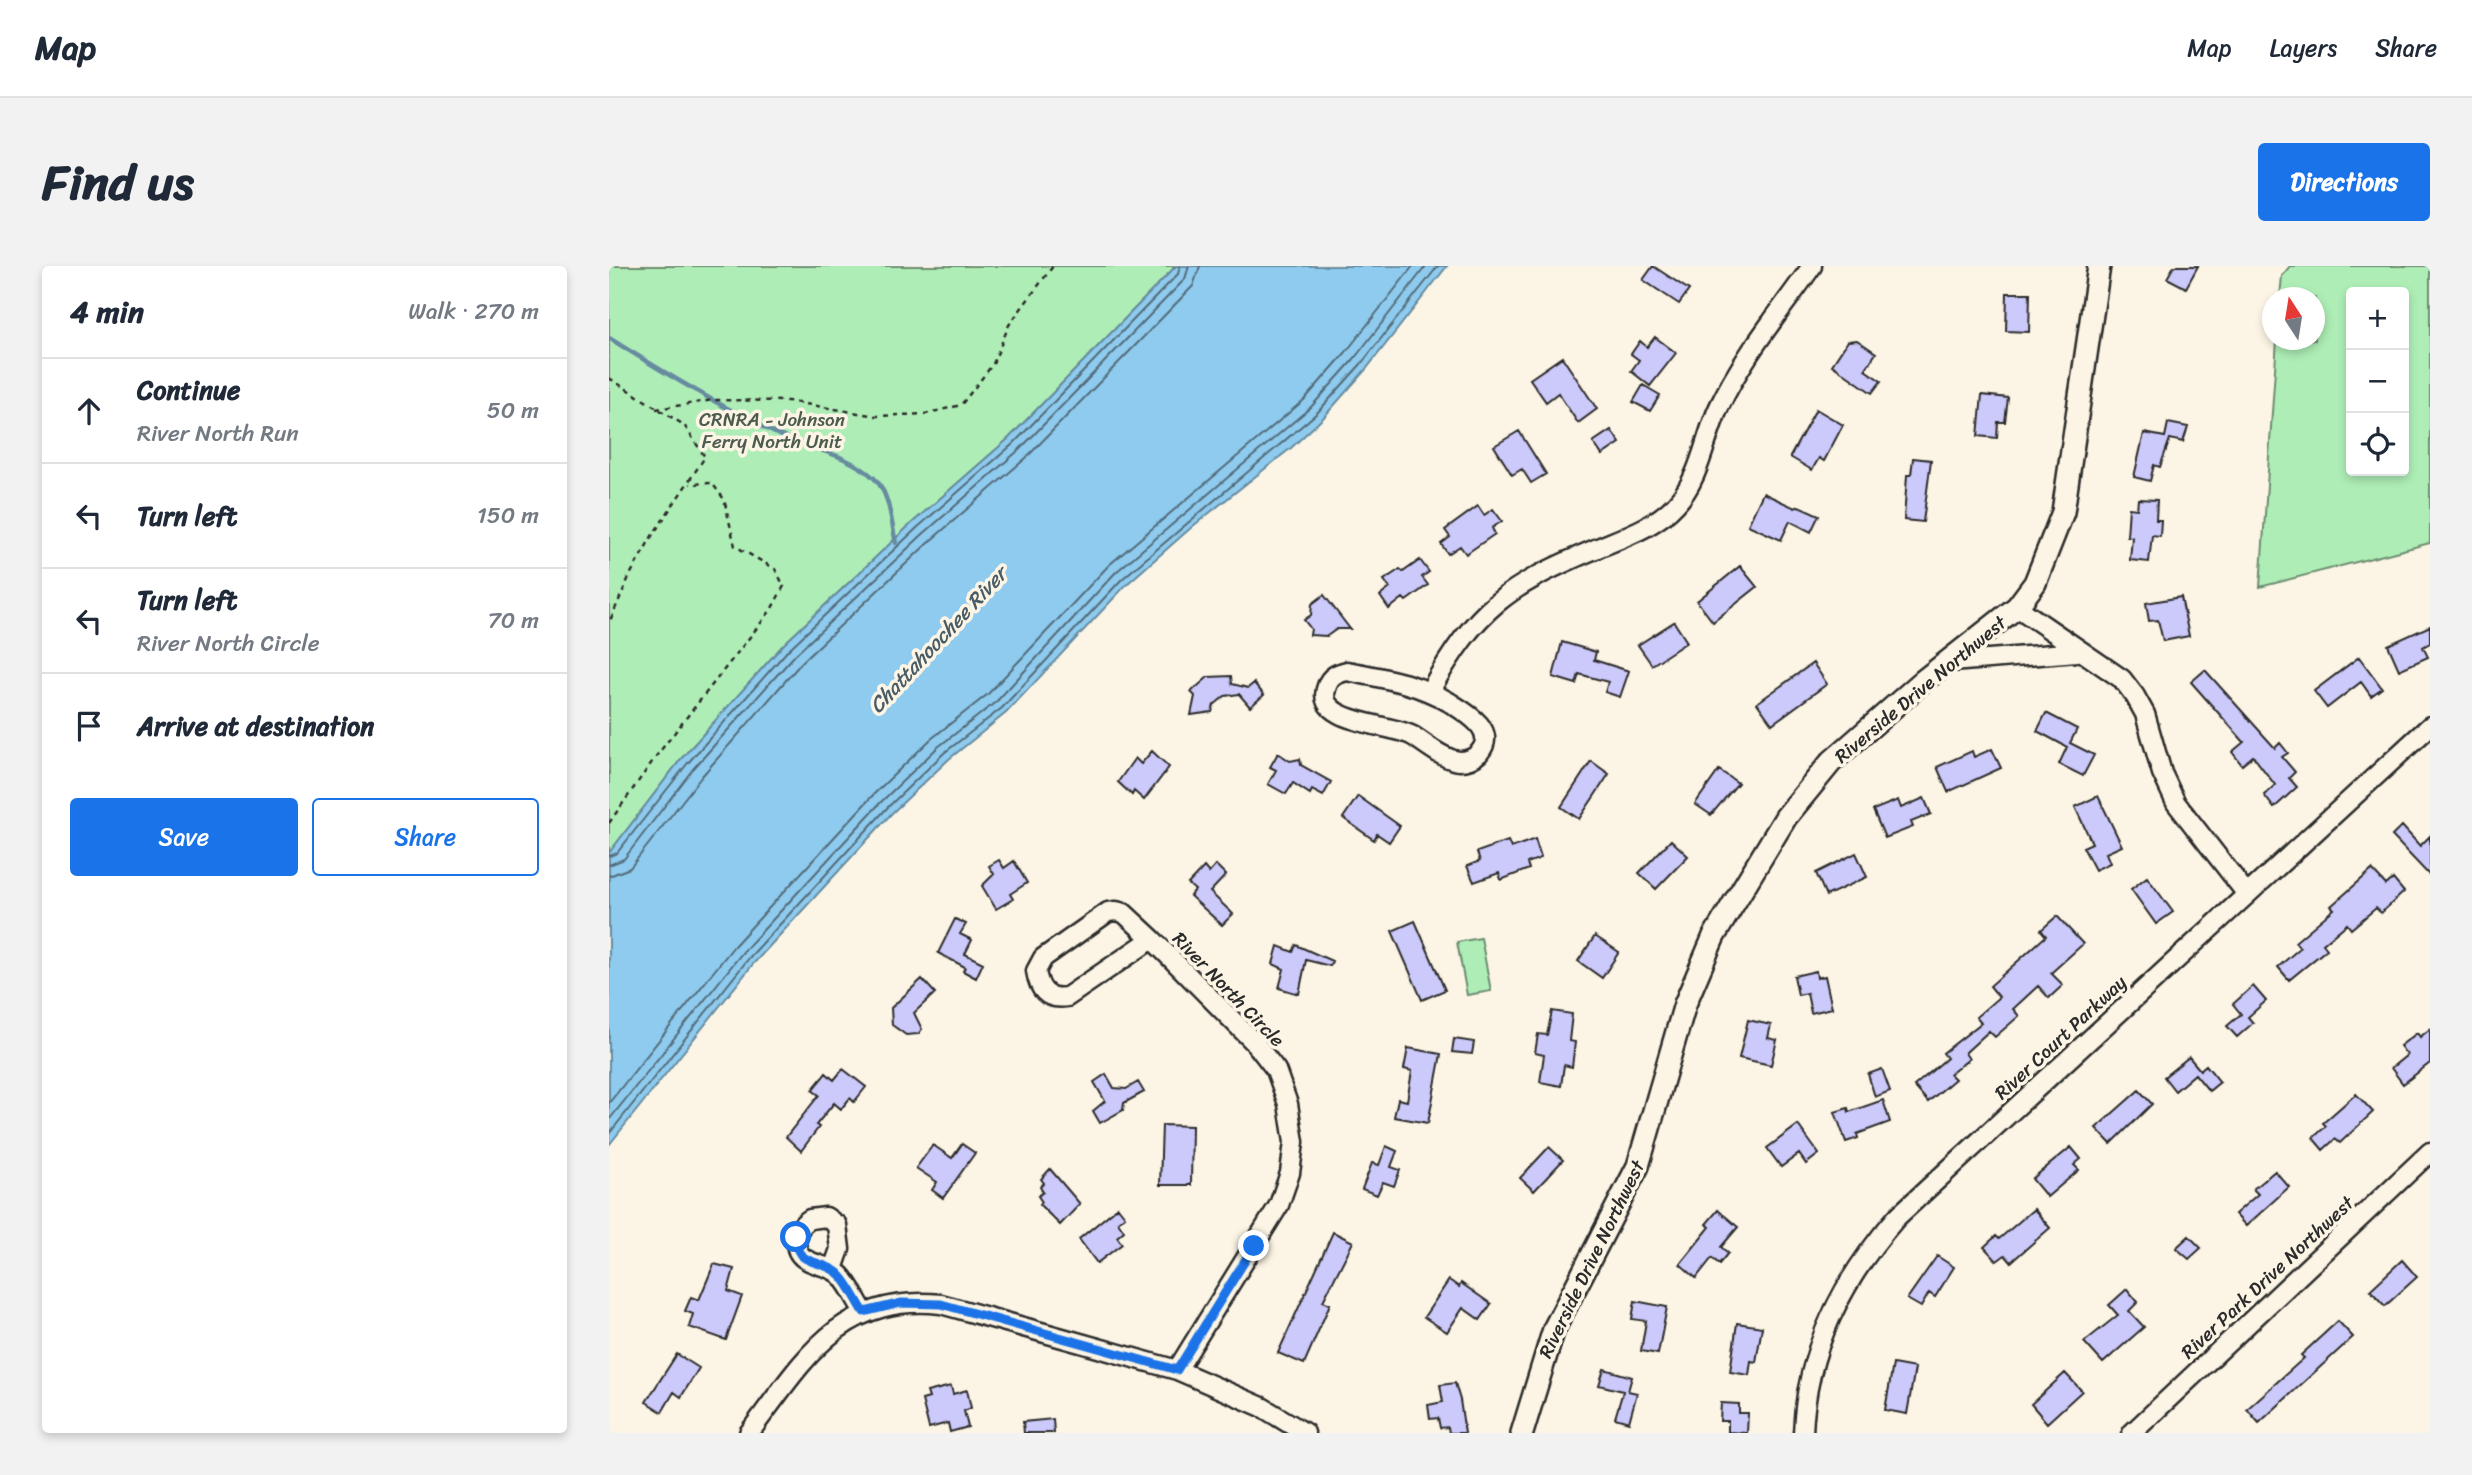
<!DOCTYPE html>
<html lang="en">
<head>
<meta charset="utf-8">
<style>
	body { margin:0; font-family:Sriracha,sans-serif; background:#f2f2f3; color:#1f2937 }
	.controls { position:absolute; right:21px; top:21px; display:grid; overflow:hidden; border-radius:7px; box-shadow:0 4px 10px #0003 }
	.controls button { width:63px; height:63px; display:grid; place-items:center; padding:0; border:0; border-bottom:2px solid #e0e1e3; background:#fff; color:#1f2937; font:35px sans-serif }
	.compass { position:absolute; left:1653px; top:21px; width:63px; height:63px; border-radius:50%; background:#fff; box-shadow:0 4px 10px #0003; rotate:348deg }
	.stop { position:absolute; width:21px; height:21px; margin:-16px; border:5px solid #1a73e8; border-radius:50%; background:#fff }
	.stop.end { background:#1a73e8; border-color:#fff; box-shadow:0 2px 7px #0008 }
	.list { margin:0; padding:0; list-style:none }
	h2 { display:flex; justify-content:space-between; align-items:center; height:91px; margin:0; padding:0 28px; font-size:30px }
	h2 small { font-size:23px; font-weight:400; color:#747a83 }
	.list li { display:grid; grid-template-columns:46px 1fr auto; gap:21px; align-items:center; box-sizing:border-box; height:105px; padding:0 28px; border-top:2px solid #e0e1e3 }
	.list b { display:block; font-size:26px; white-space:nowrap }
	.list p { margin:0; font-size:23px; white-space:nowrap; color:#747a83 }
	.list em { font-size:23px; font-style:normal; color:#747a83 }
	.actions { display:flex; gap:14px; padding:21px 28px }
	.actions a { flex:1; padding:16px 0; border:2px solid #1a73e8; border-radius:7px; text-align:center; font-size:24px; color:#1a73e8 }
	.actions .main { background:#1a73e8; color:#fff }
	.icon { flex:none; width:38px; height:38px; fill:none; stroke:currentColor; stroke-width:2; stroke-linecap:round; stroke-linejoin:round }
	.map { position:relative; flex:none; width:1821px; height:1167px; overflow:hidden; border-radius:7px }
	header { display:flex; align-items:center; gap:42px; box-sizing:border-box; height:98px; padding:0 35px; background:#fff; border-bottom:2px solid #e0e1e3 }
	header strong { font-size:33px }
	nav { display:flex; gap:38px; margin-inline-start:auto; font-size:24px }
	.intro { display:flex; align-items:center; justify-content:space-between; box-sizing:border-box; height:168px; padding:0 42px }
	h1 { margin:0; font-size:49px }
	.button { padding:18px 32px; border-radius:7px; background:#1a73e8; color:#fff; font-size:24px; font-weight:700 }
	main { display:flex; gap:42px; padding:0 42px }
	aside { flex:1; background:#fff; border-radius:7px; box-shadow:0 4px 10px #0003 }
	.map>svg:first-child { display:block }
</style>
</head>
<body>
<header>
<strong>Map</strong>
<nav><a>Map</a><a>Layers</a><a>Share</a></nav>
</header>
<div class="intro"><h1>Find us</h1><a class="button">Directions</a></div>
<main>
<aside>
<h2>4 min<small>Walk · 270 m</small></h2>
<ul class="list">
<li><svg class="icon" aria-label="ahead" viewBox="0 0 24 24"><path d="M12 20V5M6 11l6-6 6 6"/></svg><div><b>Continue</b><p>River North Run</p></div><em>50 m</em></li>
<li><svg class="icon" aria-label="left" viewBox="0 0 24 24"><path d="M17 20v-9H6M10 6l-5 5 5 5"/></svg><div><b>Turn left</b></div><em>150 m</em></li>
<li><svg class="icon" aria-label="left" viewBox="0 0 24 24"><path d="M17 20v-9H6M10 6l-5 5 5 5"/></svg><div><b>Turn left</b><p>River North Circle</p></div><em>70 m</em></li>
<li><svg class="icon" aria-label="arrive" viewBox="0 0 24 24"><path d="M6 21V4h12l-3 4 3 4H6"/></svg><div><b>Arrive at destination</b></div></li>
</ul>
<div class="actions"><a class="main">Save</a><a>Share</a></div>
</aside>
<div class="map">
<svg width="1821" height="1167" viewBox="0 0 1821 1167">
	<rect width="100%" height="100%" fill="#fcf5e5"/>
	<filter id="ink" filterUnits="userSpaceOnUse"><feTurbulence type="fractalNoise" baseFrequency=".0143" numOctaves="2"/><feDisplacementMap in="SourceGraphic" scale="14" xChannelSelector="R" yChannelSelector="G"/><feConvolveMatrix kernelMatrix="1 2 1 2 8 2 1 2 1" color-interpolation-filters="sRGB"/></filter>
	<g filter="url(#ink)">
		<path fill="#aeeeb6" stroke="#6c8c70" stroke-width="2" fill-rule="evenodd" d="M0 0H567L399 173 303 257 175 378 72 493 0 587Z
			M1681 0H1821V277L1651 321 1668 74H1706V32L1671 31 1673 10ZM1742 26H1795V205H1742Z
			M872 672 882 725 858 729 848 676Z"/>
		<path fill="#8ecbee" stroke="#668ba0" stroke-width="2" d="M567 0H838L758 102 714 152 682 182 584 260 518 318 397 447 340 493 283 547 145 697 0 879V587L72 493 175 378 303 257 399 173Z"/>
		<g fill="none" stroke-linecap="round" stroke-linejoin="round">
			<path stroke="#536b79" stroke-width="2" d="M0 590 8 587 78 498 180 383 308 262 404 178 569 8 571 0
				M0 599 15 593 84 503 186 389 313 269 410 184 576 13 580 0
				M0 610 21 602 93 510 193 396 320 276 417 192 584 20 591 0
				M0 837 125 680 265 528 322 473 379 428 500 299 695 134 737 86 804 0
				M0 854 133 687 272 536 329 481 387 436 507 306 702 141 745 93 817 0
				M0 868 140 692 278 542 335 487 393 442 513 313 708 147 752 98 829 0"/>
			<path stroke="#668ba0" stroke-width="4.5" d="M0 72C54 106 110 140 168 168 199 183 238 187 265 212 281 227 282 256 287 277"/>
		</g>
		<path fill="#ccc9fb" stroke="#2b2b2b" stroke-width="2" d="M1044 0 1080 24 1070 38 1034 14Z
			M1565 0H1589L1577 22 1558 12Z
			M1398 27H1421L1420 66 1397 65Z
			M1046 71 1067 87 1041 120 1022 105 1030 94 1022 88 1031 75 1038 81Z
			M1248 74 1267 87 1256 104 1272 115 1263 127 1223 99 1239 75Z
			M953 91 988 143 969 157 949 127 937 136 921 113Z
			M1034 119 1051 129 1041 145 1024 136Z
			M1373 129 1399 132 1396 156H1389L1388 172 1369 170Z
			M1207 143 1234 159 1215 195 1210 192 1203 204 1181 191Z
			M1559 157 1579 161 1574 176 1561 173 1551 201 1545 199 1541 215 1525 211 1535 167 1556 171Z
			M1002 164 1011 177 993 189 984 176Z
			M910 165 937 208 922 217 913 203 903 209 885 180Z
			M1304 192 1322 194 1314 256 1295 254 1298 209H1302Z
			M1154 227 1186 242 1190 240 1210 249 1202 266 1181 255 1172 274 1139 259Z
			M1529 233 1548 234 1547 254H1552L1551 270 1543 269 1540 296 1521 294 1523 271 1518 270 1520 242 1528 243Z
			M869 240 875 249 884 243 893 255 883 262 886 268 857 288 851 280 839 288 832 278 841 271 836 264Z
			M811 294 820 306 813 311 819 319 797 335 794 332 780 343 771 330 781 322 775 314 791 303 794 306Z
			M1131 300 1148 321 1104 356 1088 335Z
			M715 329 741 363H728L718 370 701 369 702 363 695 354 702 349 703 338Z
			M1572 331 1580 370 1554 375 1549 354 1540 355 1537 337Z
			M1065 356 1078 376 1043 399 1029 379Z
			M1821 360V377L1814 381 1819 391 1790 404 1779 379Z
			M953 376 987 386 985 394 1020 405 1011 431 996 426 999 416 970 408 967 418 944 411Z
			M1750 391 1773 422 1762 430 1752 416 1718 442 1705 425Z
			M1204 397 1218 418 1163 458 1148 437Z
			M1596 404 1666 482 1671 477 1679 487 1673 491 1686 506 1680 512 1688 521 1665 542 1655 529 1666 519 1644 490 1633 499 1623 486 1635 476 1582 416Z
			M622 410 623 418 639 422 645 417 655 429 641 441 630 428 616 430 605 439 603 446 582 449 586 430 582 426 599 411Z
			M1437 447 1468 463 1461 477 1485 489 1474 510 1450 498 1458 481 1428 465Z
			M1383 483 1392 502 1339 526 1328 501 1363 485 1365 491Z
			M543 485 560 501 535 534 525 525 523 529 509 516 526 492 532 498Z
			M669 487 681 495 691 493 692 499 722 516 714 530 703 524 701 528 684 517 677 528 659 518 667 504 661 501Z
			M982 495 1000 508 970 553 952 541Z
			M1110 504 1129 517 1102 549 1086 538Z
			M749 530 791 560 780 576 768 568 765 574 734 552Z
			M1489 530 1513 580 1497 587 1501 597 1486 604 1474 581 1483 577 1466 541Z
			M1315 532 1322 548 1302 556 1304 561 1276 572 1264 544 1289 534 1292 542Z
			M1793 560 1811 580 1821 570V610L1783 570Z
			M926 573 932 592 918 597 920 603 892 614 890 607 865 616 858 600 871 595 868 586 899 575 902 582Z
			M1062 574 1079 590 1047 623 1030 607Z
			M1247 587 1258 611 1217 630 1207 607Z
			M390 594 395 602 405 595 418 617 401 628 404 633 387 643 373 620 385 608 380 600Z
			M607 599 617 609 601 626 624 648 613 659 581 630 586 624 579 618 595 601 600 607Z
			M1763 604 1777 619 1784 613 1795 626 1772 647 1767 642 1742 663 1738 658 1714 678 1718 683 1680 714 1669 701 1691 682 1686 676 1725 643 1722 640Z
			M1538 611 1564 646 1547 658 1522 623Z
			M1448 650 1474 678 1442 707 1454 719 1440 732 1429 720 1404 743 1410 750 1386 771 1380 765 1356 787 1360 793 1341 808 1346 813 1319 836 1305 820 1338 792 1334 787 1372 757 1367 751 1390 731 1381 720 1437 670 1432 664Z
			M346 653 357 658 351 668 363 674 356 688 374 697 367 712 354 705 356 701 329 687Z
			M806 655 836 724 813 734 783 665Z
			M986 670 1010 686 993 712 969 695Z
			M687 679 723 695 721 700 697 694 690 728 670 722 675 703 664 698 669 680 684 686Z
			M1207 705 1208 712 1216 710 1223 742 1202 747 1198 727 1189 729 1185 710Z
			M313 713 326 727 305 747 313 763 309 768 297 769 283 759 282 742Z
			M1644 720 1657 735 1639 751 1644 757 1628 771 1618 760 1632 748 1624 738Z
			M943 745 963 748 960 775 966 776 963 801 955 799 952 820 931 816 935 789 926 787 929 768 938 769Z
			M1139 754 1162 759 1159 772 1168 774 1162 799 1130 792Z
			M1821 763V797L1794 818 1782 802 1798 789 1791 780 1808 767 1811 771Z
			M845 773 865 776 863 788 843 786Z
			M799 782 832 788 819 857 785 851 789 833 798 835 803 805 795 803Z
			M1580 791 1591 804 1597 799 1611 816 1600 825 1586 808 1566 825 1555 811Z
			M234 803 257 821 245 836 241 832 232 843 225 837 207 859 210 861 192 885 177 871 210 829 203 824 217 807 225 814Z
			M1273 803 1281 825 1266 831 1259 808Z
			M497 808 505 822 517 823 529 816 535 826 515 837 514 844 491 857 484 845 496 835 485 816Z
			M1530 824 1543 838 1502 878 1487 862Z
			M1747 828 1764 846 1731 877 1726 873 1714 884 1704 872 1717 860 1714 857Z
			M1274 834 1281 856 1248 868 1249 872 1237 876 1226 846 1239 842 1240 846Z
			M553 859 583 860 582 919H551Z
			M1189 859 1210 888 1197 898 1190 888 1172 901 1158 882Z
			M353 878 366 887 334 932 323 924 328 916 307 902 324 879 343 892Z
			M777 880 788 885 782 901 791 904 785 920 774 916 768 929 753 923 763 897 770 899Z
			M940 881 954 894 925 925 911 912Z
			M1462 881 1472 893 1465 899 1470 904 1438 931 1423 913Z
			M441 903 471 938 451 959 431 939 433 936 429 930 434 926 431 921 435 917 432 913Z
			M1666 905 1680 921 1637 960 1626 948 1649 928 1644 923Z
			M509 941 516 950 509 956 515 965 508 971 513 978 488 997 470 973Z
			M1425 943 1441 962 1402 996 1396 989 1388 995 1375 981 1387 970 1390 973Z
			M1109 944 1129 961 1112 981 1119 987 1110 998 1103 992 1087 1012 1071 998 1101 961 1097 958Z
			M724 966 744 976 714 1035 721 1038 695 1098 669 1087Z
			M1580 970 1592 982 1580 993 1567 982Z
			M1328 990 1345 1001 1326 1031 1320 1027 1312 1041 1298 1033Z
			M1793 994 1808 1011 1776 1040 1761 1024Z
			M105 998 125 1003 119 1025 133 1030 117 1074 80 1061 84 1048 76 1045 82 1031 90 1034Z
			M840 1014 850 1021 852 1017 882 1038 871 1054 854 1042 838 1066 815 1051Z
			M1518 1023 1529 1036 1520 1045 1535 1061 1494 1097 1475 1076 1509 1049 1500 1039Z
			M1026 1035 1058 1041 1049 1088 1032 1085 1037 1055 1023 1053Z
			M1729 1055 1744 1071 1650 1157 1638 1143 1695 1092 1692 1089Z
			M1128 1057 1153 1061 1147 1096 1142 1095 1140 1109 1121 1106Z
			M68 1088 90 1102 72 1131 65 1126 53 1146 37 1136Z
			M1284 1098 1306 1102 1298 1148 1276 1144Z
			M995 1103 1023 1111 1019 1125 1028 1127 1020 1156 1006 1152 1014 1125 990 1119Z
			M1456 1107 1473 1125 1438 1157 1422 1138Z
			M846 1117 851 1134 856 1167H840L839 1161 831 1162 829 1152 821 1153 819 1139 834 1136 831 1119Z
			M342 1120 344 1128 358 1124 362 1142 355 1145 359 1161 341 1166 339 1157 320 1162 313 1134 320 1132 318 1126Z
			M1112 1137 1130 1138V1147H1139L1138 1167 1119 1166V1155H1111Z
			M444 1153 445 1167H415L414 1156Z"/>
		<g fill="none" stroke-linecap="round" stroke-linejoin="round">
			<defs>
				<path id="minor" d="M1408 341 1513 413 1526 430 1536 448 1553 507 1567 537 1637 627
					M1342 396 1468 386
					M738 405C774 412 808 417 840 436 856 446 890 464 870 487 865 492 858 495 851 495 835 494 817 478 804 470 782 457 703 458 718 420 721 410 729 407 738 405Z
					M821 425C867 342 899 320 984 284 1014 271 1045 262 1067 238 1092 211 1095 173 1110 141 1134 90 1171 46 1203 0
					M507 645 515 647 543 673 458 731C438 734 430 724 427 705L434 692 499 646Z
					M543 673 646 777 667 804 679 838 685 876 681 907 670 939 568 1104
					M224 1003 231 983 228 959 217 951 201 953C193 958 187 965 187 975 187 1002 218 995 231 1009 241 1019 247 1034 255 1046
					M140 1167C194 1096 230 1027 332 1038L568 1104 653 1141 696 1167
					M1194 1167C1197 1083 1234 1013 1288 951L1821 460
					M1523 1167 1821 886"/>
				<path id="tertiary" d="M913 1167 945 1063 1029 900 1076 738 1105 670 1177 551 1222 496 1314 415 1408 341 1426 317 1454 246 1490 0"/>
			</defs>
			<use href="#minor" stroke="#2b2b2b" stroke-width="23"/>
			<use href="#tertiary" stroke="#2b2b2b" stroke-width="26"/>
			<path stroke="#2b2b2b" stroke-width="2.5" stroke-dasharray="5 5" stroke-linecap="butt" d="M0 112 75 159 96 191 43 270 21 309 0 357
				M47 143 105 134 179 135 267 150 316 148 352 139 384 98 400 59 444 0
				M0 557 48 489 162 344 175 320 166 303 126 280 115 233 103 217 81 218"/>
			<use href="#minor" stroke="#fcf5e5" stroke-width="18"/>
			<use href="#tertiary" stroke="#fcf5e5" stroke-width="21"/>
		</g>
	</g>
	<g fill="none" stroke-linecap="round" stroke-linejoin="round" filter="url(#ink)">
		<path stroke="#1a73e8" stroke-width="9" d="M187 971C185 1001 215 993 230 1008 240 1017 247 1034 255 1046L292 1037 332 1038 568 1104 645 980"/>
	</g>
	<g text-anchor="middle" stroke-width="7" stroke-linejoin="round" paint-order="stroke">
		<g font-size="19" fill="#4c5c4e" stroke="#fcf5e5">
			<text x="163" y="160">CRNRA - Johnson<tspan x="163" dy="22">Ferry North Unit</tspan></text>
		</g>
		<g font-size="19" fill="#2b2b2b" stroke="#fcf5e5">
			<text transform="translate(1311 423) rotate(-40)" y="7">Riverside Drive Northwest</text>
			<text transform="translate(620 723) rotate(46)" y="7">River North Circle</text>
			<text transform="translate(1451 771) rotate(-43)" y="7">River Court Parkway</text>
			<text transform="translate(982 993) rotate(-64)" y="7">Riverside Drive Northwest</text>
			<text transform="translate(1658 1011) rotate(-43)" y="7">River Park Drive Northwest</text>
		</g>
		<g font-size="21" font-style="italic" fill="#495b66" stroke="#fcf5e5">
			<text transform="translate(329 374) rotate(-47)" y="7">Chattahoochee River</text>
		</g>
	</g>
</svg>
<div class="controls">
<button>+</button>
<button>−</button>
<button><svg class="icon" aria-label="locate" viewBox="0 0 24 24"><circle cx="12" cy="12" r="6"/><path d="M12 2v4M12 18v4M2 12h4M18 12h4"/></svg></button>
</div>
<svg class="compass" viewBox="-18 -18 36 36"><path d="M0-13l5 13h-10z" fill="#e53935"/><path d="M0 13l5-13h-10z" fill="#747a83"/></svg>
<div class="stop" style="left:187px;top:971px"></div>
<div class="stop end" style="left:645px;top:980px"></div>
</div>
</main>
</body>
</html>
